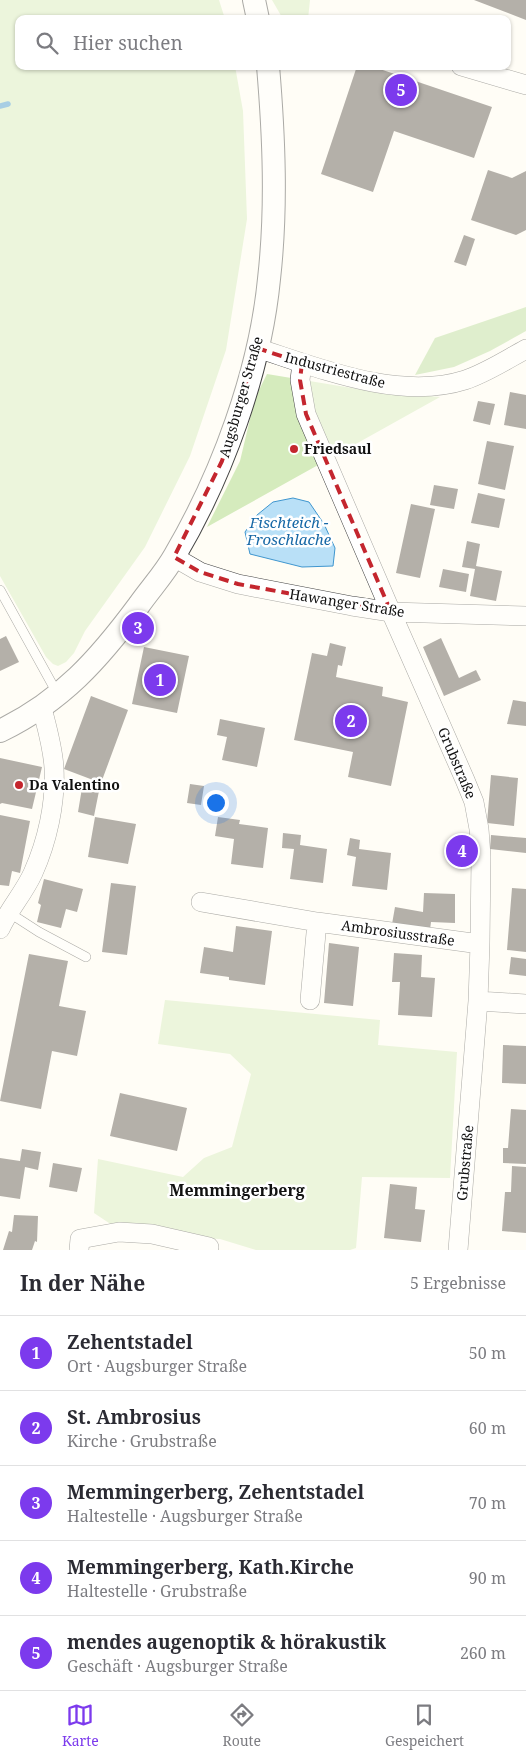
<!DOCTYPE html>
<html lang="de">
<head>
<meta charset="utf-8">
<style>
	body { margin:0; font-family:"Noto Serif",serif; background:#f2f2f3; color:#2b2b33 }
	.you { position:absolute; left:215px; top:802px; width:18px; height:18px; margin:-12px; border:4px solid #fff; border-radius:50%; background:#1a73e8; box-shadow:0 0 0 8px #1a73e833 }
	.badge { display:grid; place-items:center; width:32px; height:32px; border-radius:50%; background:#7c3aed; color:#fff; font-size:16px; font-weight:700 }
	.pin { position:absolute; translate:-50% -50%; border:2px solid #fff; box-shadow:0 1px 5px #0006 }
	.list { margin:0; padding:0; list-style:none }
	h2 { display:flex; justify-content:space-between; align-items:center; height:65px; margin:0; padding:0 20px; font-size:21px }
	h2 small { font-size:16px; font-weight:400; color:#7c7c81 }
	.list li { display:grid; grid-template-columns:32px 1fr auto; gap:15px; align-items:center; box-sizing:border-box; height:75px; padding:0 20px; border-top:1px solid #e1e1e2 }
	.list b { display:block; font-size:19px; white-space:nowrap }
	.list p { margin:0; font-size:16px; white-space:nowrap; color:#7c7c81 }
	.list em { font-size:16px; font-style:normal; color:#7c7c81 }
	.icon { flex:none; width:28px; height:28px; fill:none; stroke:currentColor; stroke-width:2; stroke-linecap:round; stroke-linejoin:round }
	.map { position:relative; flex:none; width:526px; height:1250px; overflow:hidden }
	.search { position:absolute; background:#fff; box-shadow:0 1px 4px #0004; left:15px; right:15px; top:15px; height:55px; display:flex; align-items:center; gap:12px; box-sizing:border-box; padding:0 18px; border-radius:10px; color:#7c7c81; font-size:19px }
	.sheet { height:440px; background:#fff }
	nav { display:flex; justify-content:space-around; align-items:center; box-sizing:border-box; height:70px; border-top:1px solid #e1e1e2; background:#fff; font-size:14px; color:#7c7c81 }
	nav a { display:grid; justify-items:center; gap:2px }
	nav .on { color:#7c3aed }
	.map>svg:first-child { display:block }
</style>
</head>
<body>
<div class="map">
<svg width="526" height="1250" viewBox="0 0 526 1250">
	<rect width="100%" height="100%" fill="#fffdf5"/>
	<path fill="#d5ebbd" d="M0 0H219L225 19H19V66H235L243 111 247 219 226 350 190 456 145 547 85 631 74 653 66 662 58 666 53 664 46 657 0 576Z
		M272 0H310L308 19H283Z
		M267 374 370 391 440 397 207 527 240 461 255 398Z
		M165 1000 380 1020 378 1045 457 1052 450 1178 362 1177 356 1248 350 1250H256L220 1239 197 1238 112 1225 94 1213 98 1159 183 1177 204 1158 232 1147 251 1074 230 1054 158 1044Z"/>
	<path fill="#b9dc9c" d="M526 307V331L490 351 454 367 415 375 435 338Z"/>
	<path fill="#b9e0f7" stroke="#3f96cf" d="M293 498 309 502 324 524 335 548 333 566 302 567 250 554 245 532 257 515 273 502Z"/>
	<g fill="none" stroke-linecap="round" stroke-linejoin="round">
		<path stroke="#3f96cf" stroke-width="5.5" d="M0 106 8 104"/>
	</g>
	<path fill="#5a524d" d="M474 0H526V20Z
		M357 66H371L492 107 474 158 394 131 373 192 321 174Z
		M488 170 512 178 526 171V230L516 235 471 220Z
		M464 235 475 239 466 266 454 262Z
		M510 392 526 395V429L504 425Z
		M478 401 495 404 490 425 473 421Z
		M487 441 514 446 505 490 478 484Z
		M434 485 458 489 454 509 430 505Z
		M478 493 505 499 499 528 471 523Z
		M411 504 435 509 420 578 396 573Z
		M467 541 480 544 476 566 502 571 496 601 470 596 475 569 462 567Z
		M443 569 469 574 466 592 439 587Z
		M6 636 19 662 0 671V639Z
		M441 638 459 678 476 670 481 680 444 696 423 647Z
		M330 643 346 647 342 666 338 665 336 677 383 687 382 696 408 702 391 786 348 777 353 752 294 740 312 653 327 656Z
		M144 647 189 656 177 713 132 704Z
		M91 696 128 710 101 783 64 769Z
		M513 700 526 702V726L507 724Z
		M220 719 265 728 257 767 222 760 227 737 217 735Z
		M0 758 42 767 32 809 2 803 0 804Z
		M491 775 518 778 514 826 487 823Z
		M190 784 204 786 201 805 187 803Z
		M82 788 99 791 94 816 78 812Z
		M0 815 30 821 20 873 12 871 9 886 0 885Z
		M95 817 136 824 128 864 88 857Z
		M218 817 240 820 239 824 268 828 263 868 231 864 234 839 215 836Z
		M283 833 301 835 300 845 327 849 323 883 290 879 294 849 282 848Z
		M491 835 526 838V853L490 849Z
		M350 838 360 840 359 849 391 853 387 890 352 886 356 857 347 855Z
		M448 845 459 846 458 853 447 852Z
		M44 879 83 889 77 912 66 909 61 928 37 922 41 905 38 903Z
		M111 883 136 886 127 955 102 952Z
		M512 888 526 889V952L507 950Z
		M424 893 455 894V923L431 922 430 930 392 924 395 907 423 912Z
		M236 926 272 931 265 985 229 980V977L200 973 204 947 233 952Z
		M329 943 359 947 353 1006 324 1003Z
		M394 953 422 955 421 977 435 978 432 1017 398 1015 400 982H392Z
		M29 954 68 961 59 1006 86 1011 77 1056 52 1051 41 1109 0 1101Z
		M511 957 526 959V976L509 974Z
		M503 1045 526 1046V1084L502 1083Z
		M120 1093 187 1108 177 1151 110 1136Z
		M511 1109 526 1110V1164L503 1163V1148H508Z
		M22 1149 41 1152 38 1170 25 1167 20 1199 0 1196V1158L20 1161Z
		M53 1163 82 1168 77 1192 49 1187Z
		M512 1166 526 1167V1233L502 1231 505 1192H511Z
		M390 1184 417 1187 415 1209 425 1210 421 1242 384 1238Z
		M14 1215 38 1216 37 1242 35 1241 32 1250H3L9 1231 12 1232Z"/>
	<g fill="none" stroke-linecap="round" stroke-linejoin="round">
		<defs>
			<path id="service" d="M0 590 57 693
				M8 912 39 932 86 957"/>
			<path id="minor" d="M461 66 526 85
				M257 348C319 368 399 401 465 380 486 373 506 360 526 349
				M302 363 300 380 306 414 391 612 465 780 474 802 479 829 481 856 480 944 478 1001 458 1250
				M174 557 200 572 238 584 352 606 391 612 526 616
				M201 902 317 922 480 944
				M0 929C9 909 24 893 33 873 47 842 56 803 54 768 53 748 47 728 42 708
				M310 1000 317 922
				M478 1001 526 1004
				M79 1250 80 1239 119 1232 152 1234 209 1247"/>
			<path id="tertiary" d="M254 0 258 19
				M0 731C62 701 99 659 139 605 151 588 165 573 175 555 222 475 260 372 269 279 277 208 274 137 268 66"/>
		</defs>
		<use href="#service" stroke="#444" stroke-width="10"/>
		<use href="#minor" stroke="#444" stroke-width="20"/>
		<use href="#tertiary" stroke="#444" stroke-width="24"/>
		<use href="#service" stroke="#fff" stroke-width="9"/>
		<use href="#minor" stroke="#fff" stroke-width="19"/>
		<use href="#tertiary" stroke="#fff" stroke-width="22"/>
	</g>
	<path d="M0 0H526V1250H0ZM257 348 302 363 300 380 306 414 391 612 238 584 200 572 174 557 222 461Z" fill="#fffdf5" fill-opacity=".55" fill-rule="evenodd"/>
	<path fill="none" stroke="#c4262e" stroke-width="4" stroke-dasharray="10 6" stroke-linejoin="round" d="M257 348 302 363 300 380 306 414 391 612 238 584 200 572 174 557 222 461Z"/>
	<g fill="#c4262e" stroke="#fff" stroke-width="2">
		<circle cx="294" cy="449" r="5"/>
		<circle cx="19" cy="785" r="5"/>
	</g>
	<g text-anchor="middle" stroke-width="5" stroke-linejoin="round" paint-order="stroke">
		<g font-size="14" fill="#111" stroke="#fff">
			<text transform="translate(335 370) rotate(15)" y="5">Industriestraße</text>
			<text transform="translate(241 397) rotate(-74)" y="5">Augsburger Straße</text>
			<text transform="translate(347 603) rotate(9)" y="5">Hawanger Straße</text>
			<text transform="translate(457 763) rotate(67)" y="5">Grubstraße</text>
			<text transform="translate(398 933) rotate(8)" y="5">Ambrosiusstraße</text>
			<text transform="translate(465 1163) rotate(-85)" y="5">Grubstraße</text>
		</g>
		<g font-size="14" font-weight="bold" fill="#111" stroke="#fff" text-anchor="start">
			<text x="304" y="454">Friedsaul</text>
			<text x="29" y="790">Da Valentino</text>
		</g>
		<g font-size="15" font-style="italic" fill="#1768a6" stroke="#fff">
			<text x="289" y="528">Fischteich -<tspan x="289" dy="17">Froschlache</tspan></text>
		</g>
		<g font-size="16" font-weight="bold" fill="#111" stroke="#fff">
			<text x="237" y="1196">Memmingerberg</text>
		</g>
	</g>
</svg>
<div class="you"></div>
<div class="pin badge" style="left:160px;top:680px">1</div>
<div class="pin badge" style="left:351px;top:721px">2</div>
<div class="pin badge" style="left:138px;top:628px">3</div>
<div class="pin badge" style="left:462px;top:851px">4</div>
<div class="pin badge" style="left:401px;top:90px">5</div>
<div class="search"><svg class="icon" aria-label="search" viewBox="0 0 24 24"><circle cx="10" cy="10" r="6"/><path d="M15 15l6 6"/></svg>Hier suchen</div>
</div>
<section class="sheet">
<h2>In der Nähe<small>5 Ergebnisse</small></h2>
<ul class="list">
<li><span class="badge">1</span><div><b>Zehentstadel</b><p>Ort · Augsburger Straße</p></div><em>50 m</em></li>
<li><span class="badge">2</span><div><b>St. Ambrosius</b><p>Kirche · Grubstraße</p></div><em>60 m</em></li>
<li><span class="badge">3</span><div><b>Memmingerberg, Zehentstadel</b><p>Haltestelle · Augsburger Straße</p></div><em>70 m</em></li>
<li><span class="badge">4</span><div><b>Memmingerberg, Kath.Kirche</b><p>Haltestelle · Grubstraße</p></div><em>90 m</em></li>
<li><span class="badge">5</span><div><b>mendes augenoptik &amp; hörakustik</b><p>Geschäft · Augsburger Straße</p></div><em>260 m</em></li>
</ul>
</section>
<nav>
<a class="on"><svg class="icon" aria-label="map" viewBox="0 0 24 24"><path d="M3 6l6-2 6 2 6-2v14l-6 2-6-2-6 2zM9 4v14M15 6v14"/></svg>Karte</a>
<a><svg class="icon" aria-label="directions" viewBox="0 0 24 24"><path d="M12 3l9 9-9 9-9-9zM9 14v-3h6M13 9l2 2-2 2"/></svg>Route</a>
<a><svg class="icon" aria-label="saved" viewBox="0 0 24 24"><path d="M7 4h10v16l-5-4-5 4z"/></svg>Gespeichert</a>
</nav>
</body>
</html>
